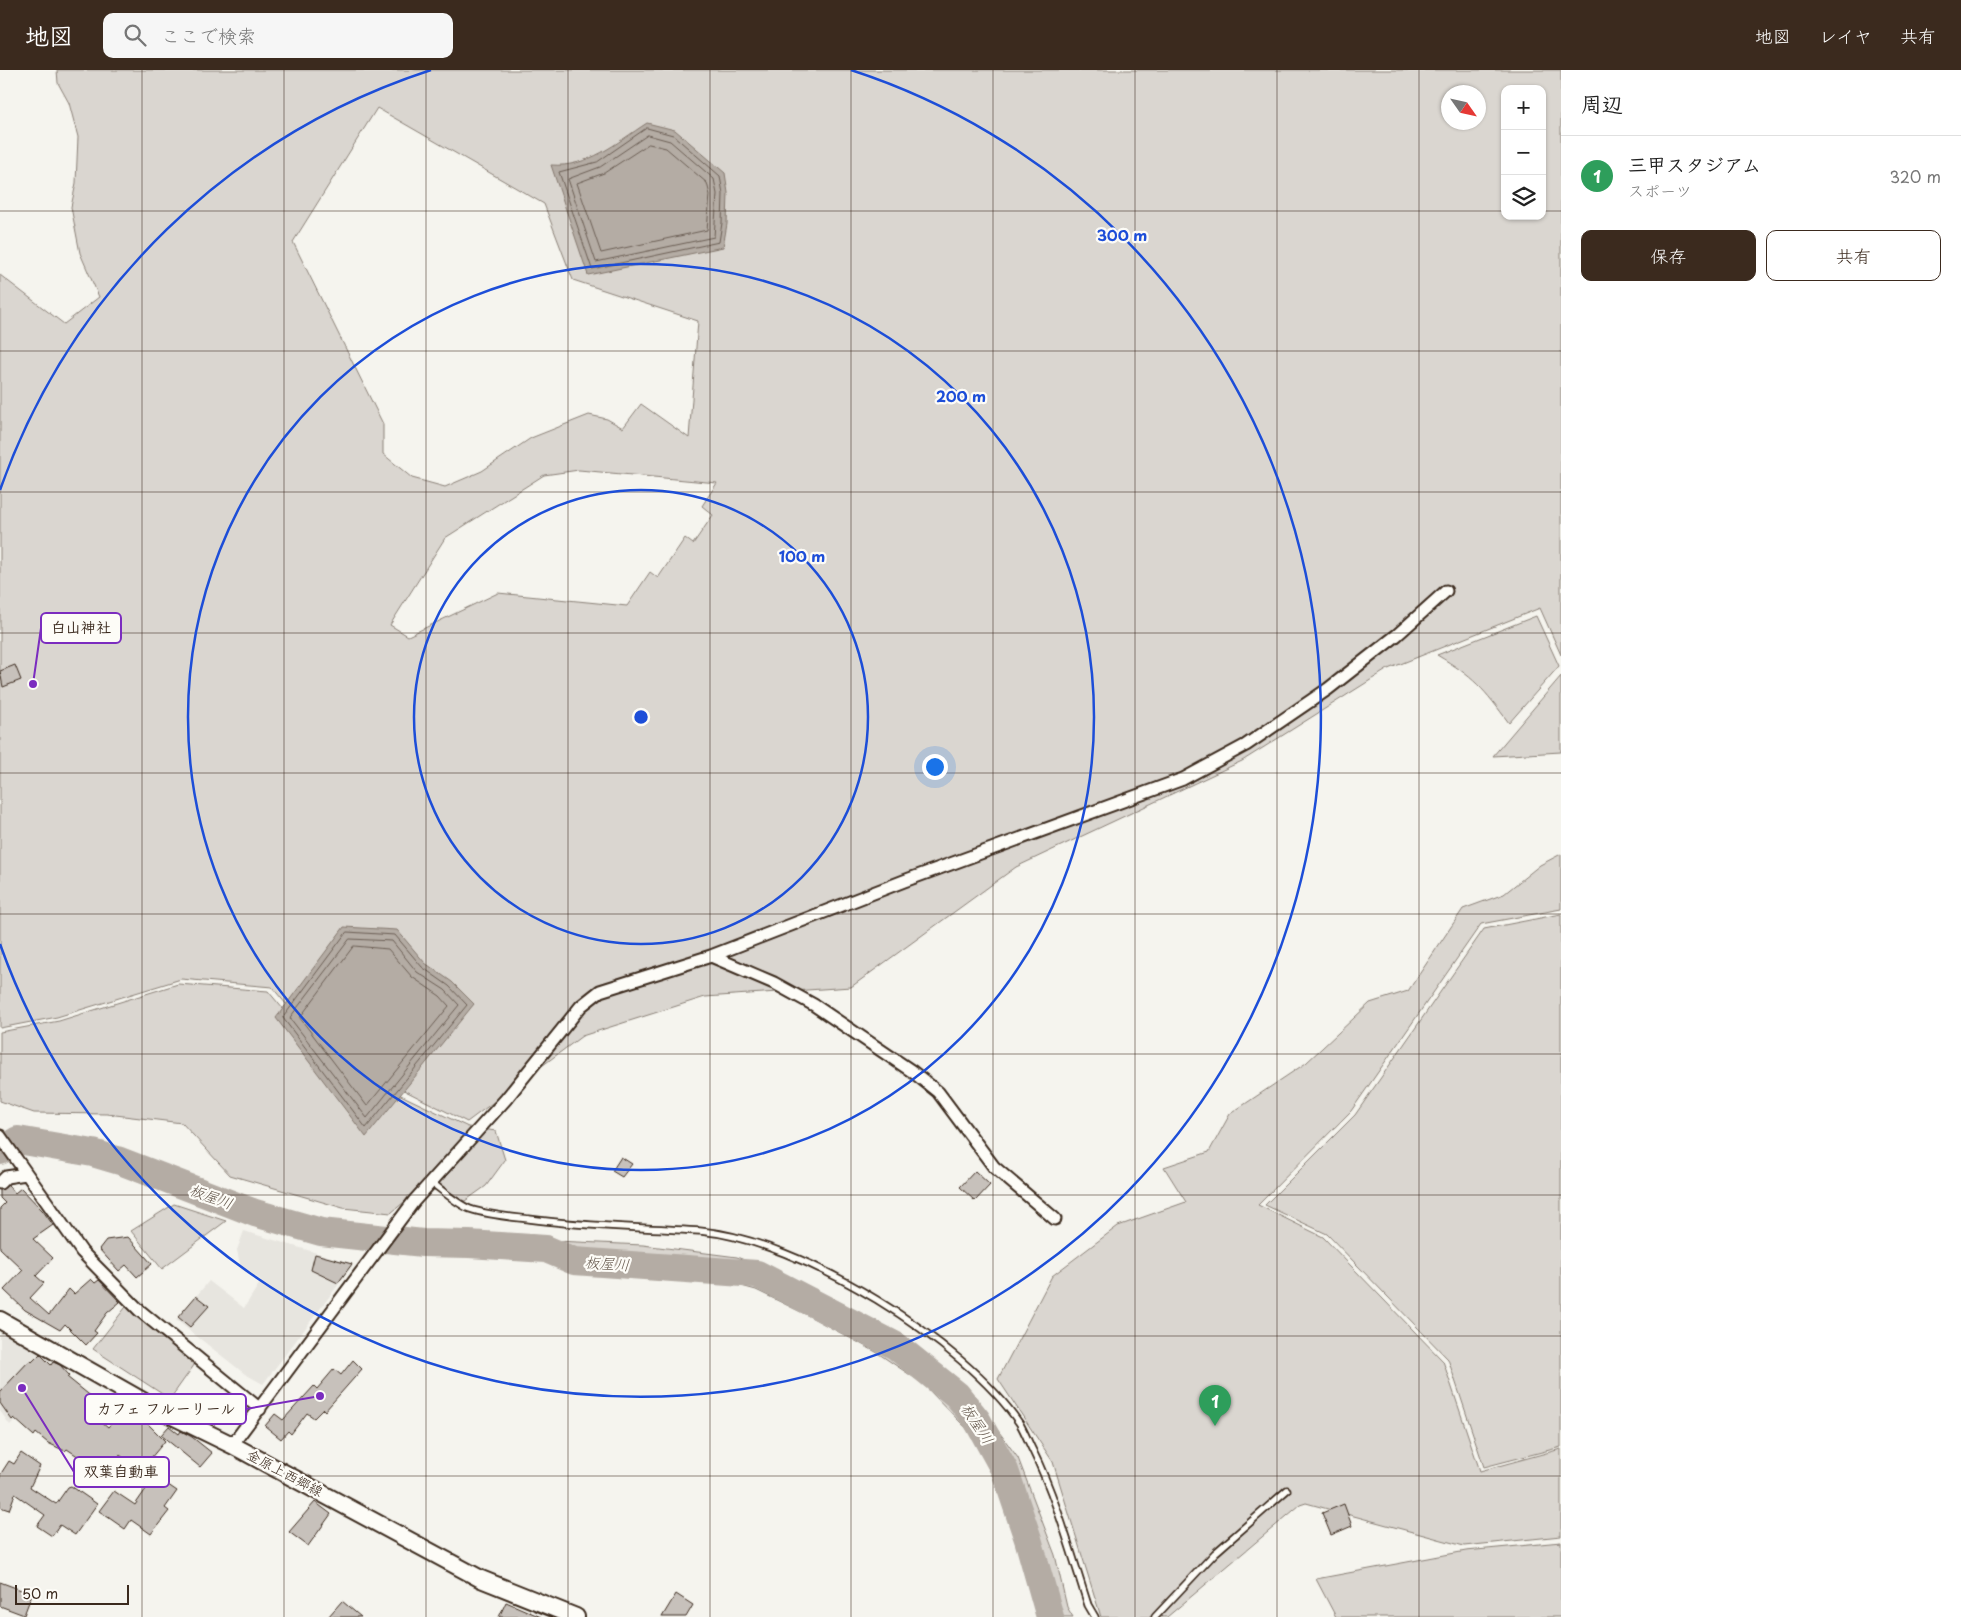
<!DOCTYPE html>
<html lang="ja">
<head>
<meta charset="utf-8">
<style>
	body { margin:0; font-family:"Playpen Sans","Klee One",sans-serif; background:#f6f6f6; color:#222 }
	.controls { position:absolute; right:15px; top:15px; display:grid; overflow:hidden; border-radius:10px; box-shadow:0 1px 4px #0004 }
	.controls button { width:45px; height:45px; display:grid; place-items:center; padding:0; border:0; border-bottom:1px solid #e0e0e0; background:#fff; color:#222; font:25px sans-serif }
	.compass { position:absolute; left:1441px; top:15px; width:45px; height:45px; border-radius:50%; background:#fff; box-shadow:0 1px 4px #0004; rotate:124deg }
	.scale { position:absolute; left:15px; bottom:12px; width:114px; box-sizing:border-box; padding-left:5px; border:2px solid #3b2a1e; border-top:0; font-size:14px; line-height:18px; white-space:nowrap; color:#3b2a1e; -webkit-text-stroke:4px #fdfcf7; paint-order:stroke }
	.you { position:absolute; left:934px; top:696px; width:18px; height:18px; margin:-12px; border:4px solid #fff; border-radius:50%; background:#1a73e8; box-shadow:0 0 0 8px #1a73e833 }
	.badge { display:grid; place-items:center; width:32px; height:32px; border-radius:50%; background:#3b2a1e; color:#fff; font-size:16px; font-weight:700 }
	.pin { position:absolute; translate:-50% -41px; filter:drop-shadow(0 1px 2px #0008) }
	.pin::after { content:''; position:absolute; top:26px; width:18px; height:15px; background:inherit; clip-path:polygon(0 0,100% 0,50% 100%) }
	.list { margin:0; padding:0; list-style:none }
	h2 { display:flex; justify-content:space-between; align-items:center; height:65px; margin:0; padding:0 20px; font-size:21px }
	h2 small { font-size:16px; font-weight:400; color:#767676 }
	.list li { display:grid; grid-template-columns:32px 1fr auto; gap:15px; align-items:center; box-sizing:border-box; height:80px; padding:0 20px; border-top:1px solid #e0e0e0 }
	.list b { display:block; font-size:19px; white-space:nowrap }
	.list p { margin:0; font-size:16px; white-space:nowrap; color:#767676 }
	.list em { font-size:16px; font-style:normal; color:#767676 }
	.actions { display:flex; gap:10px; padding:15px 20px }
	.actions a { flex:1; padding:11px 0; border:1px solid #3b2a1e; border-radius:10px; text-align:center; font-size:18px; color:#3b2a1e }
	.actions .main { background:#3b2a1e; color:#fff }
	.icon { flex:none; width:28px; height:28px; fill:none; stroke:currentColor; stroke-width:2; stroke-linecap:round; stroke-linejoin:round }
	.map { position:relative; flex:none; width:1561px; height:1547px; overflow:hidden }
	header { display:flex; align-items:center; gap:30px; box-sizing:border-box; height:70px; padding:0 25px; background:#3b2a1e; color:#fff }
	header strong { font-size:24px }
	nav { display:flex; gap:28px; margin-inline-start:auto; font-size:18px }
	.search { width:350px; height:45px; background:#f6f6f6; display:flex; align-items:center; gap:12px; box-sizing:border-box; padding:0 18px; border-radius:10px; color:#767676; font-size:19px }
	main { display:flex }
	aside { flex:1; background:#fff }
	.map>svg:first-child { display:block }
</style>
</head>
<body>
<header>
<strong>地図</strong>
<div class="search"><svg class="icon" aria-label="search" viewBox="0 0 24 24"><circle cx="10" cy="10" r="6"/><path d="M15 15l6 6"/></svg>ここで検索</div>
<nav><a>地図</a><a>レイヤ</a><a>共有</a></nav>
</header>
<main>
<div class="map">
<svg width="1561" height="1547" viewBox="0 0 1561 1547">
	<rect width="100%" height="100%" fill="#f5f4ee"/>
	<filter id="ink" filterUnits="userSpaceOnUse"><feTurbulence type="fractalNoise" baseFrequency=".02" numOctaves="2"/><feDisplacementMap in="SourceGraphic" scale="10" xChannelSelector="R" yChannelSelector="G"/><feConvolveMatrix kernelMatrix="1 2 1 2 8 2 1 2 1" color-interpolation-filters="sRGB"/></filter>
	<g filter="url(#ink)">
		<path fill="#e7e5df" d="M244 1161 354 1194 263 1314 245 1304 176 1250 209 1211 244 1238 261 1211 241 1199 237 1180Z
			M0 1256 66 1295 10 1355 0 1341Z"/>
		<path fill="#dad6d0" stroke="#8a8077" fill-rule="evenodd" d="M57 0H1561V585L1540 538 1388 599 1242 691 1016 797 851 917 705 927 582 966 467 1052 324 980 272 917 181 909 57 947 0 958V205L64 254 99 227 80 183 71 137 76 113 78 67 69 33 58 13ZM1505 19H1542V146H1505ZM1448 22H1478V52H1448ZM377 38 544 134 573 210 698 251 689 368 641 334 623 358 607 349 589 345 531 368 482 401 445 417 412 408 383 384V354L293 172ZM579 400 717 413 702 436 713 445 693 474 685 468 658 508 650 502 627 536 498 523 408 566 390 555 445 468 544 405Z
			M1536 546 1559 596 1509 653C1484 619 1474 607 1437 585Z
			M1561 606V682L1493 686Z
			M1561 784V839L1481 854 1351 1041 1258 1135 1323 1167 1443 1291 1480 1401 1561 1379V1466L1464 1476 1306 1433 1300 1435 1167 1547H1101L1053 1392 998 1309 1052 1206 1118 1156 1186 1132 1164 1097 1209 1082 1230 1044 1306 993 1370 933 1408 921 1463 839 1504 824 1540 795Z
			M1561 844V1377L1484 1397 1448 1289 1327 1164 1265 1135 1355 1045 1484 859Z
			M178 914 268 921 325 989 468 1057 496 1061 505 1090 486 1116 465 1131 423 1116 391 1143 343 1138 230 1105 182 1053 107 1044 34 1043 0 1031V962L59 951Z
			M174 1134 226 1151 162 1199 131 1161Z
			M556 1171 643 1175 737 1187 771 1201 737 1194 570 1186Z
			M701 1205H729L772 1217 902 1287 960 1337 979 1360 993 1385 996 1400 966 1358 922 1313 876 1282 807 1245 756 1220Z
			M129 1233 197 1291 170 1329 93 1279Z
			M994 1355 1018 1388 1055 1485 1067 1537 1073 1547H1058C1041 1500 1033 1450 1015 1404 1008 1387 998 1372 994 1355Z
			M1561 1472V1547H1336L1316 1509 1466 1481Z"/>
		<path fill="#b4aca4" stroke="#84786e" d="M647 53 675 60 725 103 728 123 727 154 723 177 588 205 551 95C588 98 616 73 647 53Z
			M344 857 397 860 425 893 452 912 474 934 366 1067 276 948Z"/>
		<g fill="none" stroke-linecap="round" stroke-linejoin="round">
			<path stroke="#6b5e54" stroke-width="1" d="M647 58 673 65 720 106 723 124 722 153 719 172 592 199 559 102 597 92Z
				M648 65 670 71 714 109 717 124 714 167 596 192 568 109 600 97Z
				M649 74 666 78 707 113 710 125 707 160 601 183 577 113 604 103Z
				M347 862 395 865 422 897 449 916 467 935 366 1058 283 948Z
				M350 869 392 871 417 902 445 920 459 935 367 1048 290 948Z
				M354 876 388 879 412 907 440 926 449 936 367 1036 300 948Z"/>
			<path stroke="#b4aca4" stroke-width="28" d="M0 1081 18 1070 93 1083 120 1091 255 1143 321 1162 423 1173 469 1174 546 1179 574 1191 757 1204 896 1276 957 1325 977 1350 1005 1401 1028 1469 1050 1547"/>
		</g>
		<path fill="#c7c1bb" stroke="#3b2a1e" d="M15 595 21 610 3 617 0 601Z
			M621 1087 632 1094 622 1107 612 1101Z
			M975 1101 990 1115 975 1131 960 1117Z
			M8 1115 15 1123 21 1118 43 1141 53 1155 33 1169 53 1188 36 1206 44 1213 30 1228 49 1245 69 1219 74 1224 91 1209 95 1213 99 1210 120 1232 107 1243 94 1261 97 1263 86 1275 65 1254 60 1260 25 1240 4 1220 23 1200 0 1178V1138L5 1133 0 1128V1120Z
			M128 1167 152 1194 137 1207 126 1195 119 1201 99 1179 106 1170Z
			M315 1184 352 1194 338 1213 311 1200Z
			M196 1226 209 1236 190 1257 178 1247Z
			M40 1284 51 1295 53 1292 60 1295 69 1305 67 1307 93 1328 85 1337 108 1357 129 1335 165 1371 140 1401 120 1385 97 1417 81 1403 88 1393 67 1379 65 1381 48 1373 36 1363 34 1366 14 1348 12 1350 0 1333V1322L30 1290 32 1292Z
			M353 1290 362 1299 325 1341 323 1339 314 1348 307 1343 291 1364 288 1361 281 1369 265 1356 275 1344 283 1350 314 1316 317 1319 334 1299 341 1305Z
			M169 1356 179 1364 181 1361 192 1367 212 1383 200 1397 161 1365Z
			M21 1383 40 1396 30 1417 56 1434 68 1417 71 1416 97 1434 75 1465 60 1455 52 1466 37 1456 45 1445 15 1424 9 1440 0 1437V1405L9 1391 14 1394Z
			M155 1406 177 1421 165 1438 169 1441 151 1464 131 1450 125 1459 99 1441 114 1421 135 1435Z
			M315 1432 331 1444 308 1476 289 1462Z
			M1344 1434 1352 1456 1331 1465 1322 1443Z
			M0 1512 32 1524 24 1545 0 1536Z
			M676 1524 693 1535 686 1547H662Z
			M342 1531 361 1547H328Z
			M506 1532 541 1547H499Z"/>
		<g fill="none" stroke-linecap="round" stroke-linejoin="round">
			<defs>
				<path id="lane" d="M431 1112C443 1121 457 1134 470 1139 488 1145 510 1147 529 1149 586 1157 643 1157 700 1161 801 1170 964 1271 1020 1354 1025 1363 1029 1373 1033 1381 1057 1430 1071 1483 1088 1535L1095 1547
					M1155 1547 1215 1483 1287 1420"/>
				<path id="street" d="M711 886 774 913 814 935 913 1002 938 1022 994 1097 1055 1149
					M0 1066 82 1182 139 1240 260 1339
					M0 1113 6 1107 26 1104
					M232 1375 414 1131 506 1029 581 936 600 921 711 886 904 811 1183 709 1246 675 1328 619 1397 565 1446 521"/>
				<path id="secondary" d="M0 1250 148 1334 232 1375 481 1509 576 1547"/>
			</defs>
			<use href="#lane" stroke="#3b2a1e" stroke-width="9"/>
			<use href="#street" stroke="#3b2a1e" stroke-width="15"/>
			<use href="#secondary" stroke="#3b2a1e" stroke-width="20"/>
			<use href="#lane" stroke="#fdfcf7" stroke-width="5.5"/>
			<use href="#street" stroke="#fdfcf7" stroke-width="11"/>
			<use href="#secondary" stroke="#fdfcf7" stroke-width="16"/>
		</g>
	</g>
	<path fill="none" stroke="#3b2a1e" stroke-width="1" stroke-opacity="0.55" d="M142 0V1547M284 0V1547M426 0V1547M568 0V1547M710 0V1547M851 0V1547M993 0V1547M1135 0V1547M1277 0V1547M1419 0V1547M0 141H1505M1542 141H1561M0 281H1561M0 422H1561M0 563H1561M0 703H1561M0 844H1561M0 984H1561M0 1125H1561M0 1266H1561M0 1406H1561"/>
	<g fill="none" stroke="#1d4ed8" stroke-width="2.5">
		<circle cx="641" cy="647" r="227"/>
		<circle cx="641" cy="647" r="453"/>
		<path d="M0 420A680 680 0 0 1 431 0M851 0A680 680 0 1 1 0 874"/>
	</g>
	<g text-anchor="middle" stroke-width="4.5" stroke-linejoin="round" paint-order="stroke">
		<g font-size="14" fill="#3b2a1e" stroke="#fdfcf7">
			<text transform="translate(285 1403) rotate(28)" y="5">金原上西郷線</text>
		</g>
		<g font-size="15" font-style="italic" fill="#65584d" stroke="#fdfcf7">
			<text transform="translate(211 1127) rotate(20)" y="5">板屋川</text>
			<text transform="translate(607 1194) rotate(4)" y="5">板屋川</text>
			<text transform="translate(977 1354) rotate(57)" y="5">板屋川</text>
		</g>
	</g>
	<circle cx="641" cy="647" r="8" fill="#1d4ed8" stroke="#fdfcf7" stroke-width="2.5"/>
	<g font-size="15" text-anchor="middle" font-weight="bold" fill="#1d4ed8" stroke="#fdfcf7" stroke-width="4.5" stroke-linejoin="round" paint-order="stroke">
		<text x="1122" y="171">300 m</text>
		<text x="961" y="332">200 m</text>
		<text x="802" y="492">100 m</text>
	</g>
	<path fill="none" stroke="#7b2cbf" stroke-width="2" d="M33 614L41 558M320 1326L246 1339M22 1318L74 1402"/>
	<g fill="#7b2cbf" stroke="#fdfcf7" stroke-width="2">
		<circle cx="33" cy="614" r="5"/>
		<circle cx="320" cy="1326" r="5"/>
		<circle cx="22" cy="1318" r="5"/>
	</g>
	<g fill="#fdfcf7" stroke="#7b2cbf" stroke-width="2">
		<rect x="41" y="543" width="80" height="30" rx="5"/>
		<rect x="85" y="1324" width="161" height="30" rx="5"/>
		<rect x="74" y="1387" width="95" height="30" rx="5"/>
	</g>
	<g font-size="15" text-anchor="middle" font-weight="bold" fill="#3b2a1e">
		<text x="81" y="563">白山神社</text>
		<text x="166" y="1344">カフェ フルーリール</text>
		<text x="121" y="1407">双葉自動車</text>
	</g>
</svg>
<div class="controls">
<button>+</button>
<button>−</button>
<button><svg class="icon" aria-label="layers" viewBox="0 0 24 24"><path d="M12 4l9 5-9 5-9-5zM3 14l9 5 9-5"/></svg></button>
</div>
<svg class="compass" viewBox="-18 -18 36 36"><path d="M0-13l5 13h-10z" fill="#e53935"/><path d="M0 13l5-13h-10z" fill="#767676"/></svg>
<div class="scale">50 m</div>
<div class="you"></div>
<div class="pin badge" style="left:1215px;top:1356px;background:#2e9e5b">1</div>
</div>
<aside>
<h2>周辺<small></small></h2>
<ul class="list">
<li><span class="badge" style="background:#2e9e5b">1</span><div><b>三甲スタジアム</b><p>スポーツ</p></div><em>320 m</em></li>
</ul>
<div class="actions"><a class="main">保存</a><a>共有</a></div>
</aside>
</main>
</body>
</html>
